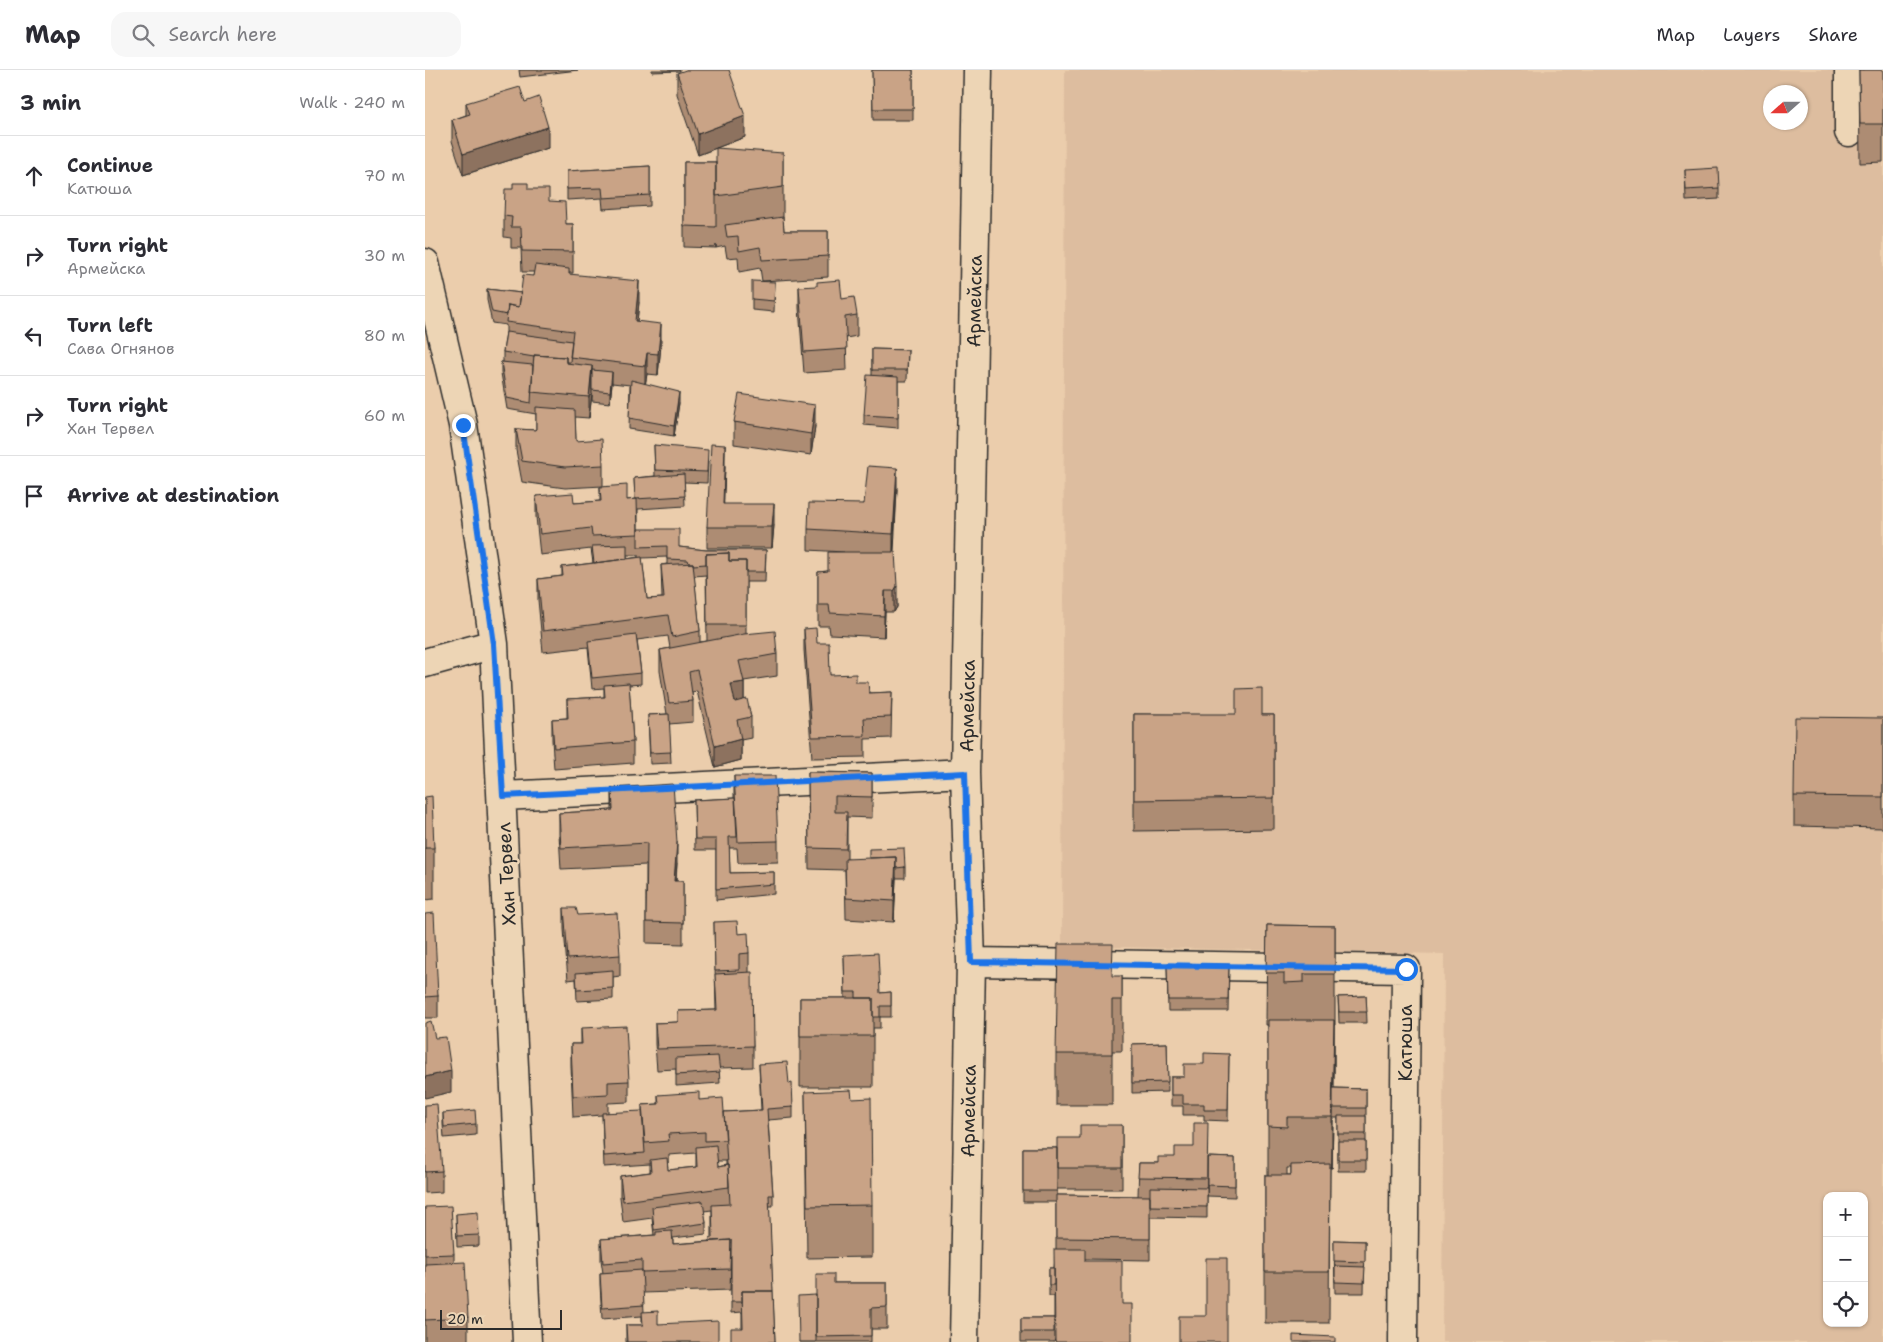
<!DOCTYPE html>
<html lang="en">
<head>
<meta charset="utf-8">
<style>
	body { margin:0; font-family:"Shantell Sans",sans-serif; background:#f7f7f7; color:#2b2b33 }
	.controls { position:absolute; right:15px; bottom:15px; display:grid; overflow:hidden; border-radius:10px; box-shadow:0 1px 4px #0004 }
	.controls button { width:45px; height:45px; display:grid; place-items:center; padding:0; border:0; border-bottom:1px solid #e1e1e2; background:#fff; color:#2b2b33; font:25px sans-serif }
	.compass { position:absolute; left:1338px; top:15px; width:45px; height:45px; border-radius:50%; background:#fff; box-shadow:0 1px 4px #0004; rotate:249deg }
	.scale { position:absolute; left:15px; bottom:12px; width:122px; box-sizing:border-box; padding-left:5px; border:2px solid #2b2b2b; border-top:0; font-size:14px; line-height:18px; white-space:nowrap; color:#2b2b2b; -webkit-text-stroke:4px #edd5b5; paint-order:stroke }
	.stop { position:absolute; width:15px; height:15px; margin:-11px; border:4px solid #1a73e8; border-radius:50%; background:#fff }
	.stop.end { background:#1a73e8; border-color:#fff; box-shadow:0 1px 5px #0008 }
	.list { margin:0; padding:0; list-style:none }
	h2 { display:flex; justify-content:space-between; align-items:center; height:65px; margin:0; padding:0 20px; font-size:21px }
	h2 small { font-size:16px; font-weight:400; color:#7c7c81 }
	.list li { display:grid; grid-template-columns:32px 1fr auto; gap:15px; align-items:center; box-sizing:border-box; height:80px; padding:0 20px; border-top:1px solid #e1e1e2 }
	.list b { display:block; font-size:19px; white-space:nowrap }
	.list p { margin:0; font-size:16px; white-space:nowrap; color:#7c7c81 }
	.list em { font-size:16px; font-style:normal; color:#7c7c81 }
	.icon { flex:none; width:28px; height:28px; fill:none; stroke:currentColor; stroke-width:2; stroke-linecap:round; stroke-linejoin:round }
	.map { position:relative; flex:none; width:1458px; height:1272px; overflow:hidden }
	header { display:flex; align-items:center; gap:30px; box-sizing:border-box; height:70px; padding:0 25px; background:#fff; border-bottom:1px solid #e1e1e2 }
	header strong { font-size:24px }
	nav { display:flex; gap:28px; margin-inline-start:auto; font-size:18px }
	.search { width:350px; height:45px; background:#f7f7f7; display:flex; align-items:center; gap:12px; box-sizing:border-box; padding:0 18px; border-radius:15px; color:#7c7c81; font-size:19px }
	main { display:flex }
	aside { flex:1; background:#fff }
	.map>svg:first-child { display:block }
</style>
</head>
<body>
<header>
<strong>Map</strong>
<div class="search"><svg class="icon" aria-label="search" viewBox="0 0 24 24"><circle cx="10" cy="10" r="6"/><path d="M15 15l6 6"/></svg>Search here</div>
<nav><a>Map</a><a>Layers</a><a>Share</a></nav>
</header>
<main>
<aside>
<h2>3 min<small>Walk · 240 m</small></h2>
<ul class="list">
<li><svg class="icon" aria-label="ahead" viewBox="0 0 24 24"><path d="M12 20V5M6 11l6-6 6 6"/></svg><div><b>Continue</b><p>Катюша</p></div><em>70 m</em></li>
<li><svg class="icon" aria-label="right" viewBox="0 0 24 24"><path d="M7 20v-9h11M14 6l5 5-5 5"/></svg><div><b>Turn right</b><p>Армейска</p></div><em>30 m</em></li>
<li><svg class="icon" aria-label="left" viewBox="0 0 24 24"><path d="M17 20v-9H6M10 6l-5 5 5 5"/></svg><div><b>Turn left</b><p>Сава Огнянов</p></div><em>80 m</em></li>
<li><svg class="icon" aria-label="right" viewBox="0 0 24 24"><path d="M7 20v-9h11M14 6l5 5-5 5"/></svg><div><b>Turn right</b><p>Хан Тервел</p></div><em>60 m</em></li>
<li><svg class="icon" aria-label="arrive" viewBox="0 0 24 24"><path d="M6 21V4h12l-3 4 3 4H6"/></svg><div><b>Arrive at destination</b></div></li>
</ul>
</aside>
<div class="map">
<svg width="1458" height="1272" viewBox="0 0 1458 1272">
	<rect width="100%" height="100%" fill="#ebcdac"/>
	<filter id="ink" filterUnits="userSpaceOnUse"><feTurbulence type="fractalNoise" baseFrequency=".02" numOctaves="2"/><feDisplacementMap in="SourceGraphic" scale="10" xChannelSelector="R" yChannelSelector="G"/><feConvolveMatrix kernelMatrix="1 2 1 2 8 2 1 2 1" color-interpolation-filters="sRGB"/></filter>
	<g filter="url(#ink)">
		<path fill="#ddbd9f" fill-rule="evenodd" d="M640 0H1458V1272H1017L1019 884 637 876ZM1346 22H1376V52H1346ZM1402 1126H1439V1253H1402Z"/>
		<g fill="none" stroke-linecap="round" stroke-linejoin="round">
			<defs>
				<path id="minor" d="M1424 0V62
					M0 193 38 355 69 574 102 1272
					M0 593 69 574
					M78 726 540 703
					M546 892 981 899 978 1272
					M539 1272 546 892 540 703 553 0"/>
			</defs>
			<use href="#minor" stroke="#2b2b2b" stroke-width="31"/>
			<use href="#minor" stroke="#edd5b5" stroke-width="28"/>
		</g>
		<path fill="#ad8c73" stroke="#2b2b2b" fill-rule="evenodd" d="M94 0H153L95 7Z
			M227 0H255V1L227 2Z
			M447 0H488V50H448Z
			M1434 0H1458V92L1435 93Z
			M252 3 320 67 273 85 252 24Z
			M100 32 123 78 38 105 27 71V50L41 45V33Z
			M358 83V148L359 161H403V207L337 211 335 198 314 202 313 187 302 188 300 176 291 178V175V178L259 177V92H291Z
			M225 96V136L178 139 177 128 142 130V101Z
			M1260 100 1294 118V129L1261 131Z
			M103 119 124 131 141 154H148V203H144V204L214 232 212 251 236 275 233 305 222 304 220 314 254 333 249 366 204 359 205 315 187 313 185 333 167 331V324L164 348 150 347 151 371 178 395V416L140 418 97 412 91 380V359L111 360V344L82 339 76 303V292H78V282L81 262V255L67 253 62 230V219L96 223 108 206 109 202H97L96 178H86V168L79 167V146Z
			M350 212 349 242 327 240V229Z
			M374 217 417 229 432 245V266L421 268 422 300 379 303 374 238Z
			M447 279 483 280 482 311H473V358L439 355V345L447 305Z
			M309 352 390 356 386 385 309 374Z
			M229 375 283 391 282 413 259 412 260 436 213 439V461L254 477 281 480H341L340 512H321V564L352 584V606L319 611V630L326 647V668L316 670V690L290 697 272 621 267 622 268 631V652L244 654 246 693 225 694 223 645 242 644 235 601V580L245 578 243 566 212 570 216 603V614L204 615 208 672V693L129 699 127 670V649L142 648V629L179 627V618L167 619 163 577 118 582 113 530V509L137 506V497L168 493 166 479 115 485 111 447V426L149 433 175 431V417L202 430 210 429 209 408 230 406ZM202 485H213V487L202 489ZM242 487V494L236 495 237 528 222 529 217 488ZM281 505 282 571 275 572V561L269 506Z
			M300 396 298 434 349 455 347 478H282V457Z
			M472 419 469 482 472 537 469 542H460L459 567 405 564 404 556H393V502L403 501 419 482 383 480V459Z
			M379 559 392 573 405 605 431 612 444 623 467 622 466 668 440 669V687L387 688 379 580Z
			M709 644 849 645V759L709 761Z
			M1458 648V758L1369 756V726Z
			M383 702 447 703V748L422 747V789L480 797V808H471L469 852 421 849 420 800 384 799Z
			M309 706 353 771V792L313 793 312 778H304L305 803 349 802V824L291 830V780H270L269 730 309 728Z
			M187 718 252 793 251 811H258V874L221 873V795L136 799 134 764V743L187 740Z
			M0 727 9 778V829L0 830Z
			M139 838 153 845 195 885V906L188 907V929L152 931 151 909 143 910 139 859Z
			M0 844 13 926V948H0Z
			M289 852 313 864 324 883V902L328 976V997L294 998 295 1013 251 1016V999L232 1000 230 974V953L253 952V941L291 940Z
			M842 855 910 856V955H909V1018L941 1019V1101H913V1048H908L907 1098H905L904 1253H840V1105H843V955H841ZM862 1098H866V1105H862Z
			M419 885 455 923 466 922V947H455V958H448V1017H375V928H420Z
			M742 895H804L803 941H743Z
			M697 906V981H687V1035H631V984Z
			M941 926 942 953H914L913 927Z
			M156 958 204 1011V1032L183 1033V1043L217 1050V1035L233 1034V1025L274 1030 299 1042 336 1040 334 994 364 1014 368 1037V1048L343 1050 348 1125V1136H344L350 1272 317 1258V1242L306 1243V1191L305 1220 218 1223 219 1242 233 1254 293 1272H201V1255H217V1246L177 1249 175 1214V1203H178L176 1190V1169L229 1165 227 1148 198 1152 195 1127V1106L225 1102V1094L179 1097 177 1045 148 1047 146 995V974H156ZM271 1083V1097L243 1100 242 1093 244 1092V1085ZM292 1091H301V1095L293 1097ZM287 1140V1167L285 1171 248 1174V1168L281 1164V1153L279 1141Z
			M742 973 743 1022 707 1023V974Z
			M804 984 803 1051 779 1050V1045H758V1036H746V1007H759L779 994Z
			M380 1022 447 1135V1187L382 1188Z
			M0 1035 17 1101V1122L0 1123Z
			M18 1043 51 1054V1065L19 1068 18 1054Z
			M697 1055V1119H632V1125L713 1126 714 1093H733L782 1087 810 1088V1127L782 1126V1095V1148L725 1147V1190L660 1189 629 1272H596V1248H629V1226H624V1198H629L631 1179V1132H598V1078H632L655 1068Z
			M0 1137 29 1184V1193L43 1248V1272H0Z
			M31 1144 54 1165V1176L32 1177Z
			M909 1170 940 1171 939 1223H910Z
			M409 1213H462V1259H446V1272H374L391 1225Z"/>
		<path fill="#8d725e" stroke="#2b2b2b" d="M320 46V67L273 85V64Z
			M123 57V78L38 105V84Z
			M214 211V232L210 272V251Z
			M236 254V275L233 305V284Z
			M222 283V304L220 317V296Z
			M167 296V324L164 348V327Z
			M187 302V313L185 333V322Z
			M254 322V333L249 366V356Z
			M390 335V356L386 385V364Z
			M300 375V396L298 455V434Z
			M472 398V419L468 485V464Z
			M349 434V455L347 478V457Z
			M472 516V537L469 542V521Z
			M460 521V542L459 567V546Z
			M319 612V633L306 635V614Z
			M316 669V690L290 697V676Z
			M252 772V793L249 832V811Z
			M471 787V808L469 852V831Z
			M909 950V1002L907 1098V1047Z
			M26 1001V1022L0 1028V1007Z"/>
		<path fill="#c9a386" stroke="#2b2b2b" d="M261 0H304L320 46 273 64 252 3Z
			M447 0H488V39H448Z
			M1434 0H1458V54H1435Z
			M95 17 100 32 114 27 123 57 38 84 27 50 45 44 41 33Z
			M291 78 358 83V117L291 126Z
			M259 92H291V157L259 156Z
			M225 96V125L178 128 177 118 142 119V101Z
			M1293 98 1294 118 1261 120 1260 100Z
			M88 113H103V119H124V131L140 132 141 154H148V182L97 181 96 157H86L87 147 79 146 80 119H88Z
			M358 147 359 161H403V186L337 190 335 177 314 181 313 166 302 167 300 155Z
			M110 195 144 199V204L214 211 210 251 236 254 233 284 222 283 220 296 145 287 148 261 81 252 83 235 94 237 98 205 108 206Z
			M415 210 417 229 429 227 432 245 420 247 422 279 379 282 374 217 392 216V212Z
			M327 211 350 212 349 231 327 229Z
			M62 219 96 223 94 237 83 235 82 245 67 242Z
			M81 262 147 271 145 292H141V287L109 285V287L78 282Z
			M447 279 483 280 482 300H447Z
			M109 285 141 287V293L167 296 164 327 106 322Z
			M76 292 108 295 106 333 82 328Z
			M167 300 187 302 185 322 167 320Z
			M442 305 473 307V347L439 345Z
			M206 310 254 322 249 356 204 348Z
			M314 324 390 335 386 364 309 352Z
			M111 337 150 340 151 371 177 369 178 395 140 397 97 391 91 359 111 360Z
			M286 374 300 375 298 434H349L347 457H282Z
			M229 375 283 380 282 402 230 400Z
			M443 396 472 398 468 464 383 459 384 433 439 434Z
			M259 404 260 426 210 429 209 408Z
			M202 415V430L212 429 213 464 167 466 166 458 115 464 111 426 148 423 149 433 176 431 175 417Z
			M213 459H254V477L281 480H341L340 502H321V491H304V483L281 484V494L268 495V493H264L263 490 242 489V476L213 477Z
			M202 475V489L169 493 167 476Z
			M403 482H470L472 516 469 521H460L459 546 405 543 404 535H393V502L403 501Z
			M304 483V491H321V555H282L281 484Z
			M217 487 222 529 239 528 236 495 268 493 275 561 247 567 243 545 118 561 113 509 138 506 137 497Z
			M391 558 392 573H404L405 605 431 604V612H443L444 623 467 622 466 647 439 648 440 666 387 667 379 559Z
			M350 561 352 584 314 591 319 612 306 614 310 632 322 629 326 647 312 650 316 669 290 676 272 600 264 602 268 631 244 633 235 580 319 564Z
			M211 565 216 603 167 608 163 571Z
			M204 613 208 672 129 678 127 649 143 648 142 629 180 627 179 615Z
			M837 618V645H849V728L709 730V644H811V619Z
			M244 644 246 682 225 683 223 645Z
			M1370 647 1458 648V727L1369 726Z
			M383 702 447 703V727L410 726V742H422L421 779 384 778Z
			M309 706H350L353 771 313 772Z
			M248 714 252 772 249 811H258V853L221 852 222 773 136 778 134 743 188 740 187 718Z
			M7 726 9 778H0V727Z
			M310 728 312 767H304L305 803 349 802V814L291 819V769H270L269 730Z
			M479 778 480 797 471 798V787L444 788V779Z
			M471 787 469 831 421 828 420 789Z
			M139 838H151L153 845 192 843 195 885 143 889Z
			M9 843 13 926 0 927V844Z
			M312 851 313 864 323 863 324 883 314 884V900L290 901 289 852Z
			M842 855 910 856V904H879V912L859 913V903H841Z
			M633 874H688L687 906H697V930H687V984H631Z
			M453 883 455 923 466 922V936H455V947H448V928H431V922H420L419 885Z
			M742 895H804L803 930H743Z
			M188 900V918L152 920 151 903Z
			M327 902 328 976 232 979 230 953 253 952V941L292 940 290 904Z
			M941 926 942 942H914L913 927Z
			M375 928H448V966H375Z
			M843 950H909L907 1047H862V1057L843 1056Z
			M6 951 10 968 21 967 26 1001 0 1007V953Z
			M201 956 204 1011 183 1012V1024L148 1026 146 974H157L156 958Z
			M742 973 743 1012 707 1013V974Z
			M779 983 804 984 803 1040H779V1034H758V1025H746V1007H759V994H779Z
			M293 986 295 1002 251 1005V988Z
			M362 992 364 1014 367 1013 368 1037 342 1039 348 1125H344L348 1221H317V1232H306V1170L285 1171V1167H288L287 1135 305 1134 303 1095H302L299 1042 337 1040 334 994Z
			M908 1018 941 1019V1038H908Z
			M426 1020 427 1029 446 1028 447 1135 382 1136 380 1022Z
			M274 1022V1030L298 1028 301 1070 280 1071V1062L243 1064 244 1071 220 1073 217 1035 234 1034 233 1025Z
			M12 1034 17 1101 0 1102V1035Z
			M50 1040 51 1054 19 1057 18 1043Z
			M217 1041 220 1083 179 1086 177 1043Z
			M913 1046H941V1064H913Z
			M769 1053H783L782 1108 713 1107 714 1093H733V1087H750V1077H769Z
			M655 1055H697V1098H632V1068H655Z
			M913 1071H941V1090H913Z
			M291 1075 293 1097 303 1095 304 1117 198 1131 195 1106 226 1102 225 1090 242 1088 243 1100 272 1097 271 1077Z
			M598 1078H632V1121H598Z
			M782 1087 810 1088V1116L782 1115Z
			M905 1094 904 1202H840V1105H866V1095Z
			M725 1117 782 1118V1137L725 1136Z
			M631 1125 725 1126V1169L631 1168Z
			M278 1131 281 1153 229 1160 227 1137Z
			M26 1136 29 1184 0 1185V1137Z
			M53 1142 54 1165 32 1166 31 1144Z
			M247 1161 248 1174 306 1170 305 1199 217 1202V1190L178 1193 176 1169 231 1165V1162Z
			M909 1170 940 1171V1192L909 1191Z
			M629 1179H660V1191H697V1234H707V1272H630Z
			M781 1188H802V1272H754V1246H781Z
			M40 1192 43 1248 0 1250V1194Z
			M910 1196 940 1197 939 1213 910 1212Z
			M624 1198H629V1215H624Z
			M217 1200 219 1235 177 1238 175 1203Z
			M391 1204H409V1213H462V1237L446 1238V1266L391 1267Z
			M317 1221H348L350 1272H306V1258H318Z
			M391 1225V1272H374L373 1226Z
			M233 1241V1254L293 1251V1272H202L201 1255H218L217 1242Z
			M596 1248H629V1262H596Z
			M868 1265 910 1267V1272H868Z"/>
	</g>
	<g fill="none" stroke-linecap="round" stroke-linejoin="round" filter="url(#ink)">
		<path stroke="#1a73e8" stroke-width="6" d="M38 355 69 574 78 726 540 703 546 892 981 899"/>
	</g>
	<g text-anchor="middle" stroke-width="5" stroke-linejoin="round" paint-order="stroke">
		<g font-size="19" fill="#2b2b2b" stroke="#edd5b5">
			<text transform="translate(549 231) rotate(-89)" y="7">Армейска</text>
			<text transform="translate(542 636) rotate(-89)" y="7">Армейска</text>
			<text transform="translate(81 804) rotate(-93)" y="7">Хан Тервел</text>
			<text transform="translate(980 973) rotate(-90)" y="7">Катюша</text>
			<text transform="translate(543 1041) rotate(-89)" y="7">Армейска</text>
		</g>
	</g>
</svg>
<div class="controls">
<button>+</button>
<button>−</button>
<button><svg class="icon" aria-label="locate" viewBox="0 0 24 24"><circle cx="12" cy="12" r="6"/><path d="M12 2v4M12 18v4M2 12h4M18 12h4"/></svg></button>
</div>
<svg class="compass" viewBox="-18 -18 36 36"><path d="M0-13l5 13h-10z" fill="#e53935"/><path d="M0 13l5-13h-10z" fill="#7c7c81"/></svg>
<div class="scale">20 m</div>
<div class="stop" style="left:981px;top:899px"></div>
<div class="stop end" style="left:38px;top:355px"></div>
</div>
</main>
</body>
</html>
